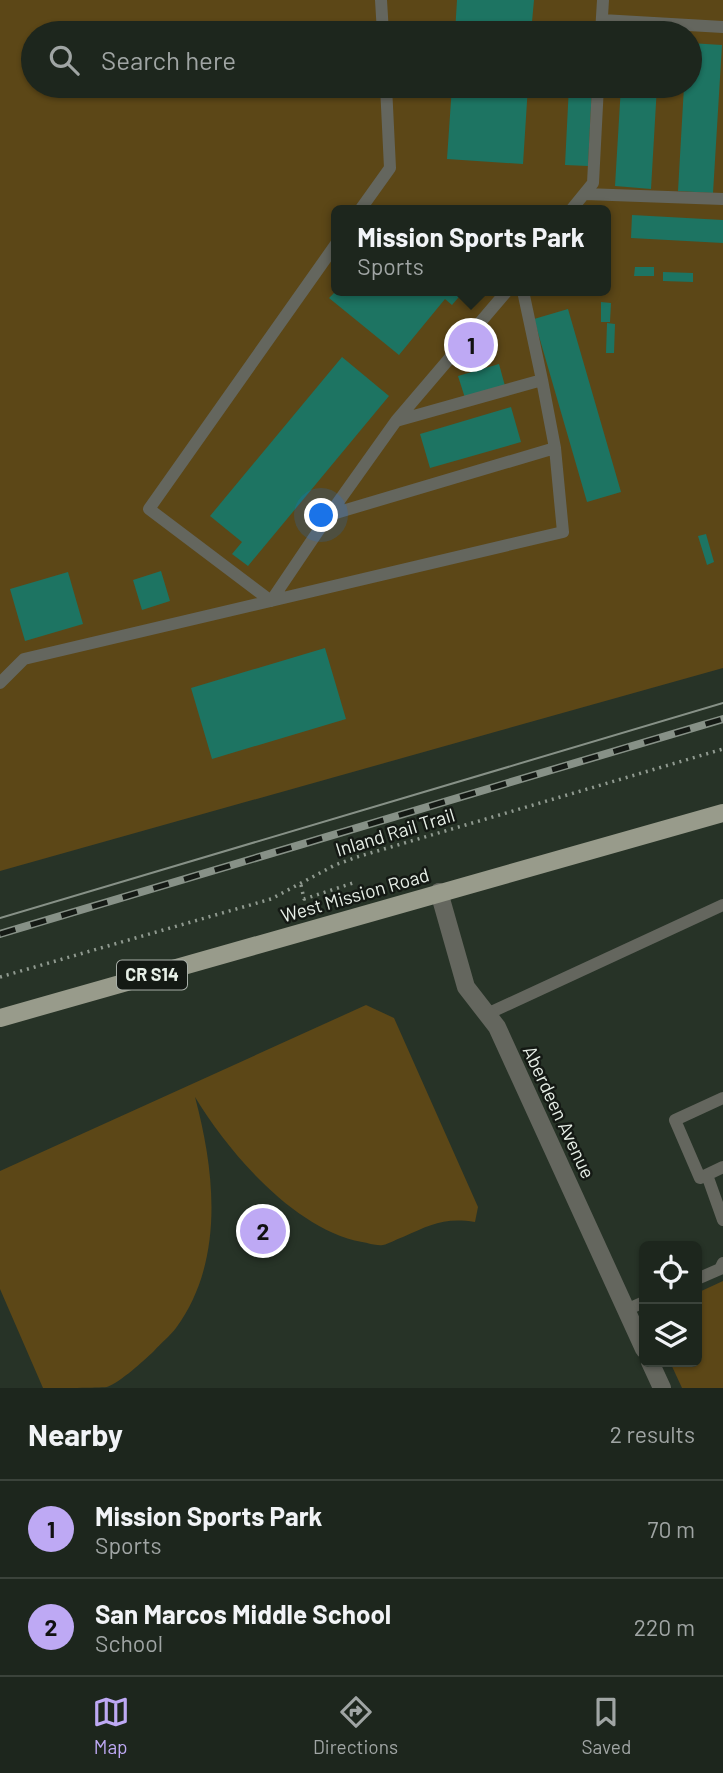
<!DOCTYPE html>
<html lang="en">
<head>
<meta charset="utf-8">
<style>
	body { margin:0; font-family:Barlow,sans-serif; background:#252e26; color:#f1f3f6 }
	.controls { position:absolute; right:21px; bottom:21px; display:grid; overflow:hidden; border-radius:10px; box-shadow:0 2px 5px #0004 }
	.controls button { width:63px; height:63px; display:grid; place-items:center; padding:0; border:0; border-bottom:2px solid #3b433b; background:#1d261d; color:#f1f3f6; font:35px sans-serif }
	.you { position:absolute; left:322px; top:516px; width:24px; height:24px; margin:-18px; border:5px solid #fff; border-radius:50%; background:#1a73e8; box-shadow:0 0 0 10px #1a73e833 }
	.badge { display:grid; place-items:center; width:46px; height:46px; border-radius:50%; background:#bea9f4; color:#111; font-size:23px; font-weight:700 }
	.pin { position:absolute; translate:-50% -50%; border:4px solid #fff; box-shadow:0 2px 7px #0006 }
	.popup { position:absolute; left:331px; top:205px; width:280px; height:91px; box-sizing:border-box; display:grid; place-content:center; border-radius:10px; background:#1d261d; filter:drop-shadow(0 2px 5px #0005); font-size:23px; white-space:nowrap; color:#a0a5a4 }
	.popup b { font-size:26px; color:#f1f3f6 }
	.popup::after { content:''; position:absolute; left:50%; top:100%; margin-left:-14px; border:14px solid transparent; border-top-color:#1d261d }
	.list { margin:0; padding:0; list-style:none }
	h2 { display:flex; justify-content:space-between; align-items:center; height:91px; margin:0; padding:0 28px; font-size:30px }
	h2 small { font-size:23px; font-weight:400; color:#a0a5a4 }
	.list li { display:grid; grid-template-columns:46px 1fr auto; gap:21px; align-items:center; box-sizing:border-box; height:98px; padding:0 28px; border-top:2px solid #3b433b }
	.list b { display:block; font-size:26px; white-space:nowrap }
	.list p { margin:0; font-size:23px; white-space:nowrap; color:#a0a5a4 }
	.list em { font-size:23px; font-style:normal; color:#a0a5a4 }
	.icon { flex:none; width:38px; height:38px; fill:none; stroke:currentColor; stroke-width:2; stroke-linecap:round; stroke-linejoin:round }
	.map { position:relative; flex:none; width:723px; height:1388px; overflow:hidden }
	.search { position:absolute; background:#1d261d; box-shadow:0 2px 5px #0004; left:21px; right:21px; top:21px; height:77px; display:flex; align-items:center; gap:18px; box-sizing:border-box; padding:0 24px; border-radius:38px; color:#a0a5a4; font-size:26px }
	.sheet { height:287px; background:#1d261d }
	nav { display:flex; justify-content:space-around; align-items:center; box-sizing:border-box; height:98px; border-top:2px solid #3b433b; background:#1d261d; font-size:19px; color:#a0a5a4 }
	nav a { display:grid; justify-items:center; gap:4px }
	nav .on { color:#bea9f4 }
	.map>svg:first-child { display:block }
</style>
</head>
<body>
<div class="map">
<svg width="723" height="1388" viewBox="0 0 723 1388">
	<rect width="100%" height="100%" fill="#273327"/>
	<path fill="#5c4717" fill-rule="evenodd" d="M0 0H723V668L0 871ZM33 33H690V86H33ZM336 210H606V291H336Z
		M366 1005 394 1018 478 1207 475 1222C444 1217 430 1225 403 1237 396 1239 389 1244 383 1245 376 1246 368 1243 362 1242 294 1229 229 1153 195 1097 215 1172 225 1261 176 1328 170 1336 161 1343 154 1351 142 1362 122 1381 107 1387 98 1388 57 1388 43 1388L0 1289V1171Z
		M723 1281V1388H682L670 1362H697V1293Z"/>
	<path fill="#1d7462" d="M457 0H534L531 33H455Z
		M690 43 722 45 713 193 678 191 684 86H690Z
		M452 86H528L523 164 447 159Z
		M569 86H592L588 166 565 165Z
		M621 86H657L651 189 615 186Z
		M632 215 723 220V243L631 238Z
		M635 267H654V276H634Z
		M663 272 693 273V282L663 281Z
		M336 291H464L452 305 445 299 399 355 329 298Z
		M601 302 611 303 610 322H601Z
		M568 309 621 492 587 502 534 319Z
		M607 323 615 324 614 353H606Z
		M342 357 389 396 248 566 232 554 242 542 210 516Z
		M499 364 505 386 465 398 458 376Z
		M511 407 521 442 430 468 420 434Z
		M706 534 714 562 707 565 698 536Z
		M161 571 170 601 142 610 133 580Z
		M68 572 83 624 25 641 10 589Z
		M325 648 346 719 212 759 191 688Z"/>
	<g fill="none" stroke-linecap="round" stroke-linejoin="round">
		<path stroke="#909a90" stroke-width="3.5" stroke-dasharray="2 5" stroke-linecap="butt" d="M301 885 304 899 356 882
			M0 977 271 899 335 865 357 857 723 749"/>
		<path stroke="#64665e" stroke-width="12" d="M381 0 383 33
			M602 20 723 27
			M601 33 603 0
			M585 194 723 199
			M360 210 390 168 386 86
			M571 210 593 183 598 86
			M523 291 542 380
			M396 421 507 291
			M329 515 396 421 542 380 555 448
			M0 683 24 659 563 532 555 448 329 515 271 601 149 509 336 244
			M487 1014 723 905
			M723 1098 675 1120 700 1178 723 1167
			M707 1175 723 1220
			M697 1279 720 1269 723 1263
			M626 1310 644 1302"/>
		<path stroke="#64665e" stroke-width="18" d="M439 892 466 987 497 1027 644 1349
			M650 1362 662 1388"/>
		<path stroke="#989b8b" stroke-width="18" d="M0 1018 723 813"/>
		<path stroke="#879187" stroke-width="2" d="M0 918 723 703"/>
		<defs>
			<path id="rail" d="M0 934 723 719"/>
		</defs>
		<use href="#rail" stroke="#879187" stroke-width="8"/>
		<use href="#rail" stroke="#141914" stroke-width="5" stroke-dasharray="16" stroke-linecap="butt"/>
	</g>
	<g text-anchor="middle" stroke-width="5" stroke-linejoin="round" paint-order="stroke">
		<rect fill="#141914" stroke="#a8afa8" stroke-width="2" x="117" y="960.5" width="70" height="29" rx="5"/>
		<g font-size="18" font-weight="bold" fill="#e7efe7">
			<text x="152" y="981">CR S14</text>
		</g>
		<g font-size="19" fill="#e7efe7" stroke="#141914">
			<text transform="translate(395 832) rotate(-17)" y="7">Inland Rail Trail</text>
			<text transform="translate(355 895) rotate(-16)" y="7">West Mission Road</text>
			<text transform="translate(559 1112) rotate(65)" y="7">Aberdeen Avenue</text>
		</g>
	</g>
</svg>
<div class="controls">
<button><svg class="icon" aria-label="locate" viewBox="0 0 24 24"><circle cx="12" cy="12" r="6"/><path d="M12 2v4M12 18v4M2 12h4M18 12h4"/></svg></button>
<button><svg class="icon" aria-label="layers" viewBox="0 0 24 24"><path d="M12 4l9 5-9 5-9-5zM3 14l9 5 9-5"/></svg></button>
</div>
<div class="you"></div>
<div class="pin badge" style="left:471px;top:345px">1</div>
<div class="popup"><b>Mission Sports Park</b>Sports</div>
<div class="pin badge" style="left:263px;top:1231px">2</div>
<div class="search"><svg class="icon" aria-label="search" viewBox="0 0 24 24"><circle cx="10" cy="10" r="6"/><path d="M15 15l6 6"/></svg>Search here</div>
</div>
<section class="sheet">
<h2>Nearby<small>2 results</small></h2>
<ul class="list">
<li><span class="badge">1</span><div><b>Mission Sports Park</b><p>Sports</p></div><em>70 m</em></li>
<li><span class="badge">2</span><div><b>San Marcos Middle School</b><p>School</p></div><em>220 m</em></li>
</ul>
</section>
<nav>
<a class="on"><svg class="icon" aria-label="map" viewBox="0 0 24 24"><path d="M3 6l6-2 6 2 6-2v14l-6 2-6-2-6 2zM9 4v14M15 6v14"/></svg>Map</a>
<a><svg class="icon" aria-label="directions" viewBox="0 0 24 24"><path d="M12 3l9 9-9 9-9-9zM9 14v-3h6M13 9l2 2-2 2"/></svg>Directions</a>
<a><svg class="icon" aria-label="saved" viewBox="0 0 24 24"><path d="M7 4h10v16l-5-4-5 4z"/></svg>Saved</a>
</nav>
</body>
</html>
